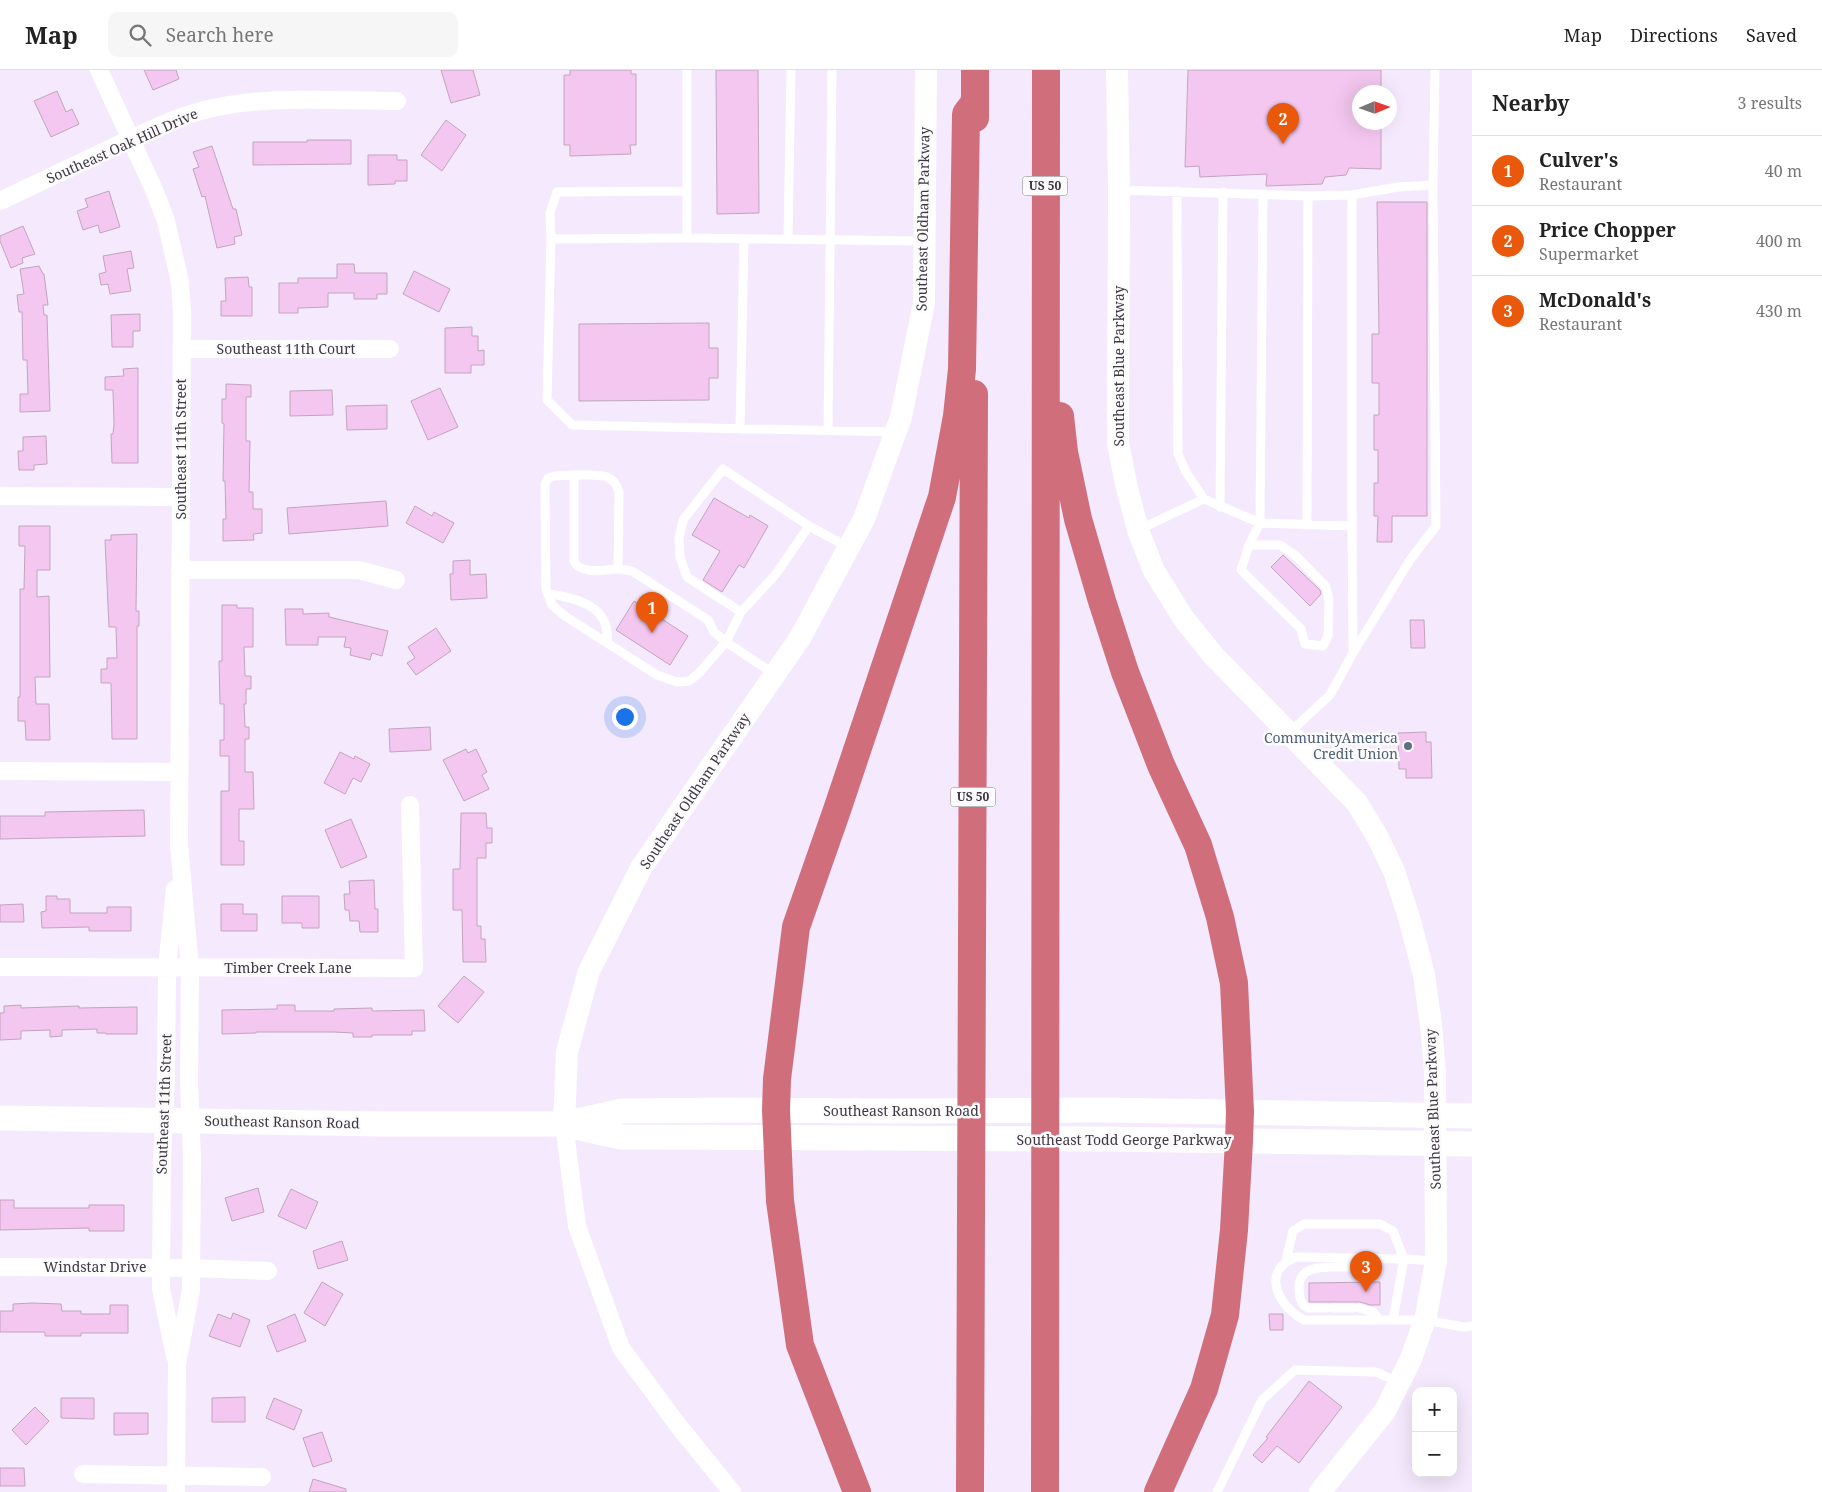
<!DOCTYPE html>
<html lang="en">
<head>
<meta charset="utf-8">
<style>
	body { margin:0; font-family:"Noto Serif",serif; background:#f6f6f6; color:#222 }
	.controls { position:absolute; right:15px; bottom:15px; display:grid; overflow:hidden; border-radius:10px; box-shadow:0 5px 20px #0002 }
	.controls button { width:45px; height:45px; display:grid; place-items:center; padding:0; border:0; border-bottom:1px solid #e0e0e0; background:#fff; color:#222; font:25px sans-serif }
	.compass { position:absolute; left:1352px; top:15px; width:45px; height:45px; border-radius:50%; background:#fff; box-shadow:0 5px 20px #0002; rotate:88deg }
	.you { position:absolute; left:624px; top:646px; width:18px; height:18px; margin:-12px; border:4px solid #fff; border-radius:50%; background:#1a73e8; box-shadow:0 0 0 8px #1a73e833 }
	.badge { display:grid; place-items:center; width:32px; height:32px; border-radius:50%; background:#ea580c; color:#fff; font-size:16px; font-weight:700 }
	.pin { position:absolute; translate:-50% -41px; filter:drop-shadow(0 1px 2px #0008) }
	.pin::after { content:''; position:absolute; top:26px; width:18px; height:15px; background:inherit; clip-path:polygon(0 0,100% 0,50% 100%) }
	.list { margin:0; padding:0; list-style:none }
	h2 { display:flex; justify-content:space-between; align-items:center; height:65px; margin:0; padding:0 20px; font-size:21px }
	h2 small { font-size:16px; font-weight:400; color:#767676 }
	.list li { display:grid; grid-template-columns:32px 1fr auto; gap:15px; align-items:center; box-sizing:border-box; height:70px; padding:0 20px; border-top:1px solid #e0e0e0 }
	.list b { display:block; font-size:19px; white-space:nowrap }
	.list p { margin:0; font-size:16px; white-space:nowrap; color:#767676 }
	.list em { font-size:16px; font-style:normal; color:#767676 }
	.icon { flex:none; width:28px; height:28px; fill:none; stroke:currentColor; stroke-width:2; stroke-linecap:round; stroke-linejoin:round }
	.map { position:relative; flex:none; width:1472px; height:1422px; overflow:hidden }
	header { display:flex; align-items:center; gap:30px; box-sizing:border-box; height:70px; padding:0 25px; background:#fff; border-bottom:1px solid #e0e0e0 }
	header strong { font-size:24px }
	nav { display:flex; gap:28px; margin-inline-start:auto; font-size:18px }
	.search { width:350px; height:45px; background:#f6f6f6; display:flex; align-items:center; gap:12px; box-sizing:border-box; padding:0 18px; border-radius:10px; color:#767676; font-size:19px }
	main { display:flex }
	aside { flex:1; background:#fff }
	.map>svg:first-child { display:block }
</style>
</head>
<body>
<header>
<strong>Map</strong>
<div class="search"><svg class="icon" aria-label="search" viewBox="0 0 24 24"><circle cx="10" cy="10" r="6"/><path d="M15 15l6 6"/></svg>Search here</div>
<nav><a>Map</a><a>Directions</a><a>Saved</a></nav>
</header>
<main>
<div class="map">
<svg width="1472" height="1422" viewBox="0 0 1472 1422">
	<rect width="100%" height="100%" fill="#f5e9fd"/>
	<path fill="#f4c7f0" stroke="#c2a4bf" d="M144 0H176L179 9 153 20Z
		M441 0H473L480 25 451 33Z
		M570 0H631V4H636V75H630L631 84 570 86V75H564V5H570Z
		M716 0H758L759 143 717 144Z
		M1188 0H1381V22H1360V52H1381V99L1349 98 1346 105 1325 107 1322 114 1266 116 1267 104 1200 107 1199 96 1185 97Z
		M57 21 66 42 72 39 79 54 51 67 34 31Z
		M446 50 466 65 442 101 421 85Z
		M307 70H351V94L253 95V72H307Z
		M212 76 233 139H236L242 165 234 167 235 174 217 178 205 126 202 127 193 99 199 97 193 82Z
		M368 85H397V90H407V111H395V114L368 115Z
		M109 121 120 157 100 163 98 155 83 160 77 141 88 137 85 129Z
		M1377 132H1427V446H1392V472H1377L1378 446H1374V413H1378V380H1374V345H1379V313H1372V264H1379Z
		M23 156 35 184 22 188 23 193 11 198 0 171V166Z
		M131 181 134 198 127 199 131 221 110 224 108 214 101 215 99 204 106 202 103 186Z
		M337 194H354L355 203H387V224H377V229H354V223H328V237L298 238V243H279V213H298V208H337Z
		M39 196 43 204H44L48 235H43L44 245H47L50 341 20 342V324H28L27 290H23L22 242H19L17 225 24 224 20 199Z
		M414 201 450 219 439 242 403 224Z
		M248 207 249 217H252V246H221V231H226L225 208Z
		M140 244V261H133V277H112L111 245Z
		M709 253V278H718V308H709V330L579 331V254Z
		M472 257V266H478V281L484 280V295H471V303H445V258Z
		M138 298V393H112L111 364H113L114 354 113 320H105V307L124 306 123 299Z
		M226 314 251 315V327H246V371H250L249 422H253V439H262V463L253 464 254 470 223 471V449H226L225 411H223L224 354 222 353V329H226Z
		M440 318 458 357 428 370 411 331Z
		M332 320 333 345 290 346V321Z
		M387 335V359L347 360 346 336Z
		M46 366 47 394 34 395V400H19L18 381H23V367Z
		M714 428 749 448 750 445 768 456 744 498 739 495 722 522 703 510 720 481 692 465Z
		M386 431 388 456 289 464 287 438Z
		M415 436 432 446 434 442 454 453 443 473 406 453Z
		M19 456H50V500H37V527L49 526 50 607H35L36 634H49L50 670H26L25 651H18V627H20V519H24L25 476H19Z
		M137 464 136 541H139V556H137V669H112L111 613H101V599H107V588H117L116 557H109L105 470H111V465Z
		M1283 485 1320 520 1321 524 1310 536 1271 497Z
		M470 490V505L486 504 487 528 451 530 450 504H453V491Z
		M634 531 688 566 670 595 616 560Z
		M222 535H237V538H253V577H244L245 606H251V619H246V634H244L245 657H249V669H245V702H253L254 739H239V771H244V795H221V721H229V686H220V670H224V634H220L219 591H222Z
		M285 539H303V544L329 543V547L388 561 382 586 372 583 370 590 350 585 351 578 344 577 346 567H318V575H286Z
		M1410 550H1424L1425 578H1411Z
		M436 558 451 581 416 605 407 593 415 588 408 577Z
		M430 657 431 680 390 682 389 659Z
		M1426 662V672H1431L1432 708H1406V699H1399L1398 663Z
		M466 679 468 683 476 679 487 702 482 705 489 719 464 731 443 690Z
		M340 682 354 689 355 686 370 694 361 712 353 708 345 724 324 713Z
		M144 740 145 766 0 769V746H45V742Z
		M461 743H486L487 758H492V773H486V788H477V856H481V869H485L486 892H463L462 840H453V799H460Z
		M351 749 367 787 341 798 325 760Z
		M374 810 375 839H378V862H360L359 851H350L349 840H345L344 824H350L349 811Z
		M46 826H57V829H70V843H107V837H131V861H89V857L42 858 41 842 46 841Z
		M282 826H319V858H302V853H282Z
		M23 834 24 852H0V835Z
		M221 834H243V844H257V861H221Z
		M464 906 484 922 458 953 438 936Z
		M21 935V938L79 936V938L137 937V964H106V963H97V959L62 960V966L50 967V960L21 961V969L0 970V943H4V936Z
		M277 935H295V941H334V939L372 938V941L424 940 425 961H412V965H372V967H353V963L334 962H256V963L222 964V940L277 939Z
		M258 1118 264 1142 232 1151 225 1128Z
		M291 1119 318 1132 306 1159 278 1146Z
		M0 1130H14V1138H89V1135H124V1161H89V1158L0 1160Z
		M342 1171 348 1190 318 1199 313 1181Z
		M322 1212 343 1224 325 1256 304 1243Z
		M1380 1212V1235H1370L1360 1232H1309V1213Z
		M32 1233 61 1234 62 1241H81V1244H110V1235H128V1263H81V1266H45V1262H0V1241H13V1234Z
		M233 1243 250 1250 240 1277 209 1266 218 1244 231 1249Z
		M295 1244 306 1271 277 1282 267 1256Z
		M1269 1244H1283V1260H1270Z
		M1309 1311 1342 1337 1299 1393 1277 1376 1262 1393 1253 1385 1268 1368 1266 1367Z
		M245 1327V1352H212V1328Z
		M61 1328H94V1349L61 1348Z
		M274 1328 302 1340 294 1360 266 1348Z
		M35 1337 49 1351 26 1375 12 1360Z
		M114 1343H148V1364L114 1365Z
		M322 1362 332 1391 313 1397 303 1368Z
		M0 1398H24L25 1416H0Z
		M313 1409 346 1419V1422H309Z"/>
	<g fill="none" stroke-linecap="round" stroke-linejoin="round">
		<path stroke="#fff" stroke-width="9" d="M1433 115 1435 0
			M1119 120 1308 126 1352 125 1398 117 1433 115 1436 456 1410 490 1353 583 1330 625 1289 663
			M1177 121 1178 384 1186 402 1204 429
			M687 168V0
			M551 169 550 143 557 122 687 121
			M788 169 791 0
			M740 359 744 169
			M828 360 832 0
			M896 362 572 355 547 330 551 169 687 168 924 171
			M574 405 555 406 548 408 545 414 546 519 552 535 565 546 657 605 677 612 689 611 699 603 726 572 714 562 708 550 632 501 618 499 619 422C614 400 592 406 574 405V491C580 505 605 500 618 499
			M1220 437 1223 122
			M1307 455 1308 126
			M1352 456V125
			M1138 460 1204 429 1260 453 1352 456 1353 582
			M1249 475H1280L1296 486 1326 517 1329 531 1328 566 1323 576 1305 574 1301 559 1241 500 1249 475 1260 453 1263 124
			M547 523C577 529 611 535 607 573
			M741 542 776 504 809 456
			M774 604 726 572 741 542 687 507 680 487 679 468 683 450 723 399 809 456 848 477
			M1286 1191 1293 1161 1304 1154H1380L1393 1161 1404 1189 1393 1250
			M1436 1191 1404 1189 1296 1187C1260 1201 1278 1236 1304 1250H1425L1464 1257 1472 1256
			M1326 1238H1308L1304 1236C1300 1231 1299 1225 1299 1218 1298 1192 1332 1198 1349 1197 1357 1196 1364 1193 1371 1190
			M1332 1238H1353
			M1359 1238 1373 1242 1380 1250
			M1217 1422 1262 1330 1295 1300 1376 1302 1398 1312"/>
		<path stroke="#fff" stroke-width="18" d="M99 0 155 122 166 151 180 212 182 242 179 774 190 898 189 1011 192 1088 191 1220 177 1294 176 1422
			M0 131C40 112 80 93 120 74 146 62 173 48 201 41 263 24 333 31 397 31
			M182 279H390
			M0 426 181 427
			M180 500H359L396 510
			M0 701 179 702
			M175 819 167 898 166 1009 162 1089 161 1219 175 1286
			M0 897 414 898 410 735
			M564 1054 577 1156 621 1278 677 1354 732 1422
			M0 1197 191 1198 268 1201
			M83 1404 262 1407"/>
		<path stroke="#fff" stroke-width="22" d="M1117 0 1119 120 1118 374 1127 418 1138 460 1154 501 1184 549 1213 585 1357 733 1377 766 1394 801 1410 851 1424 905 1431 955 1435 1001 1436 1191 1426 1246 1411 1289 1385 1341 1320 1422
			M564 1054 567 982 589 901 641 798 800 568 864 449 901 347 924 233 926 0"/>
		<path stroke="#fff" stroke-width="25" d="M0 1048 384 1054H564L622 1041 737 1040 892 1041 1104 1040 1472 1046
			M571 1056 621 1067 1105 1069 1472 1074"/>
		<path stroke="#d16e7b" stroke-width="28" d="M975 48V0
			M1060 346 1064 382 1078 449 1102 531 1125 602 1161 695 1198 775 1220 847 1234 913 1240 1042 1239 1071 1234 1160 1225 1245 1204 1319 1158 1422
			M857 1422 800 1275 780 1131 776 1040 777 1009 796 857 837 740 942 427 957 346 962 299 966 44 975 32
			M970 1422 974 324
			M1045 1422 1046 0"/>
	</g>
	<circle fill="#5c6f8a" stroke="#fbfbfb" stroke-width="2" cx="1408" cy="676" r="5"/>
	<g text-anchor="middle" stroke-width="5" stroke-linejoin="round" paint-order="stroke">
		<g fill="#fbfbfb" stroke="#77727b" stroke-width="1">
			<rect x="1022.5" y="106.5" width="45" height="19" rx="4"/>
			<rect x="950.5" y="717.5" width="45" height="19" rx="4"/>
		</g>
		<g font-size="12" font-weight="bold" fill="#3f3744">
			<text x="1045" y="120">US 50</text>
			<text x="973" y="731">US 50</text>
		</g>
		<g font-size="14" fill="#3f3744" stroke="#fbfbfb">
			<text transform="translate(122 76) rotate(-24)" y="5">Southeast Oak Hill Drive</text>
			<text transform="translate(923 149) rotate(-89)" y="5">Southeast Oldham Parkway</text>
			<text x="286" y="284">Southeast 11th Court</text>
			<text transform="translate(1119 296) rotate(-90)" y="5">Southeast Blue Parkway</text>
			<text transform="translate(181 379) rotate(-90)" y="5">Southeast 11th Street</text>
			<text transform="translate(695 721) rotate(-56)" y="5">Southeast Oldham Parkway</text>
			<text x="288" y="903">Timber Creek Lane</text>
			<text transform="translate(164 1034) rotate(-88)" y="5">Southeast 11th Street</text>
			<text transform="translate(1433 1039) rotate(-92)" y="5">Southeast Blue Parkway</text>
			<text x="901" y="1046">Southeast Ranson Road</text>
			<text transform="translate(282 1052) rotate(1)" y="5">Southeast Ranson Road</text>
			<text x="1124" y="1075">Southeast Todd George Parkway</text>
			<text x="95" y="1202">Windstar Drive</text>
		</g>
		<g font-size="14" fill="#4e5e75" stroke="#fbfbfb" text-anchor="end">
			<text x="1398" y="673">CommunityAmerica<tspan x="1398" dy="16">Credit Union</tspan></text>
		</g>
	</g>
</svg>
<div class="controls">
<button>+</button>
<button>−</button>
</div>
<svg class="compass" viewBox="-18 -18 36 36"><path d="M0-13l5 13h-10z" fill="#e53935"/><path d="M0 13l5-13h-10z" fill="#767676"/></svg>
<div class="you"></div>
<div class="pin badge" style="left:652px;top:563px">1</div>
<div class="pin badge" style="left:1283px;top:74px">2</div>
<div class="pin badge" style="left:1366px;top:1222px">3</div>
</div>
<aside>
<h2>Nearby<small>3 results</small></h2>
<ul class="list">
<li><span class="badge">1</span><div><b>Culver's</b><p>Restaurant</p></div><em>40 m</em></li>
<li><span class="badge">2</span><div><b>Price Chopper</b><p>Supermarket</p></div><em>400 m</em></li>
<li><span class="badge">3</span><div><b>McDonald's</b><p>Restaurant</p></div><em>430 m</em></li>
</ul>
</aside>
</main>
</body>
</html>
